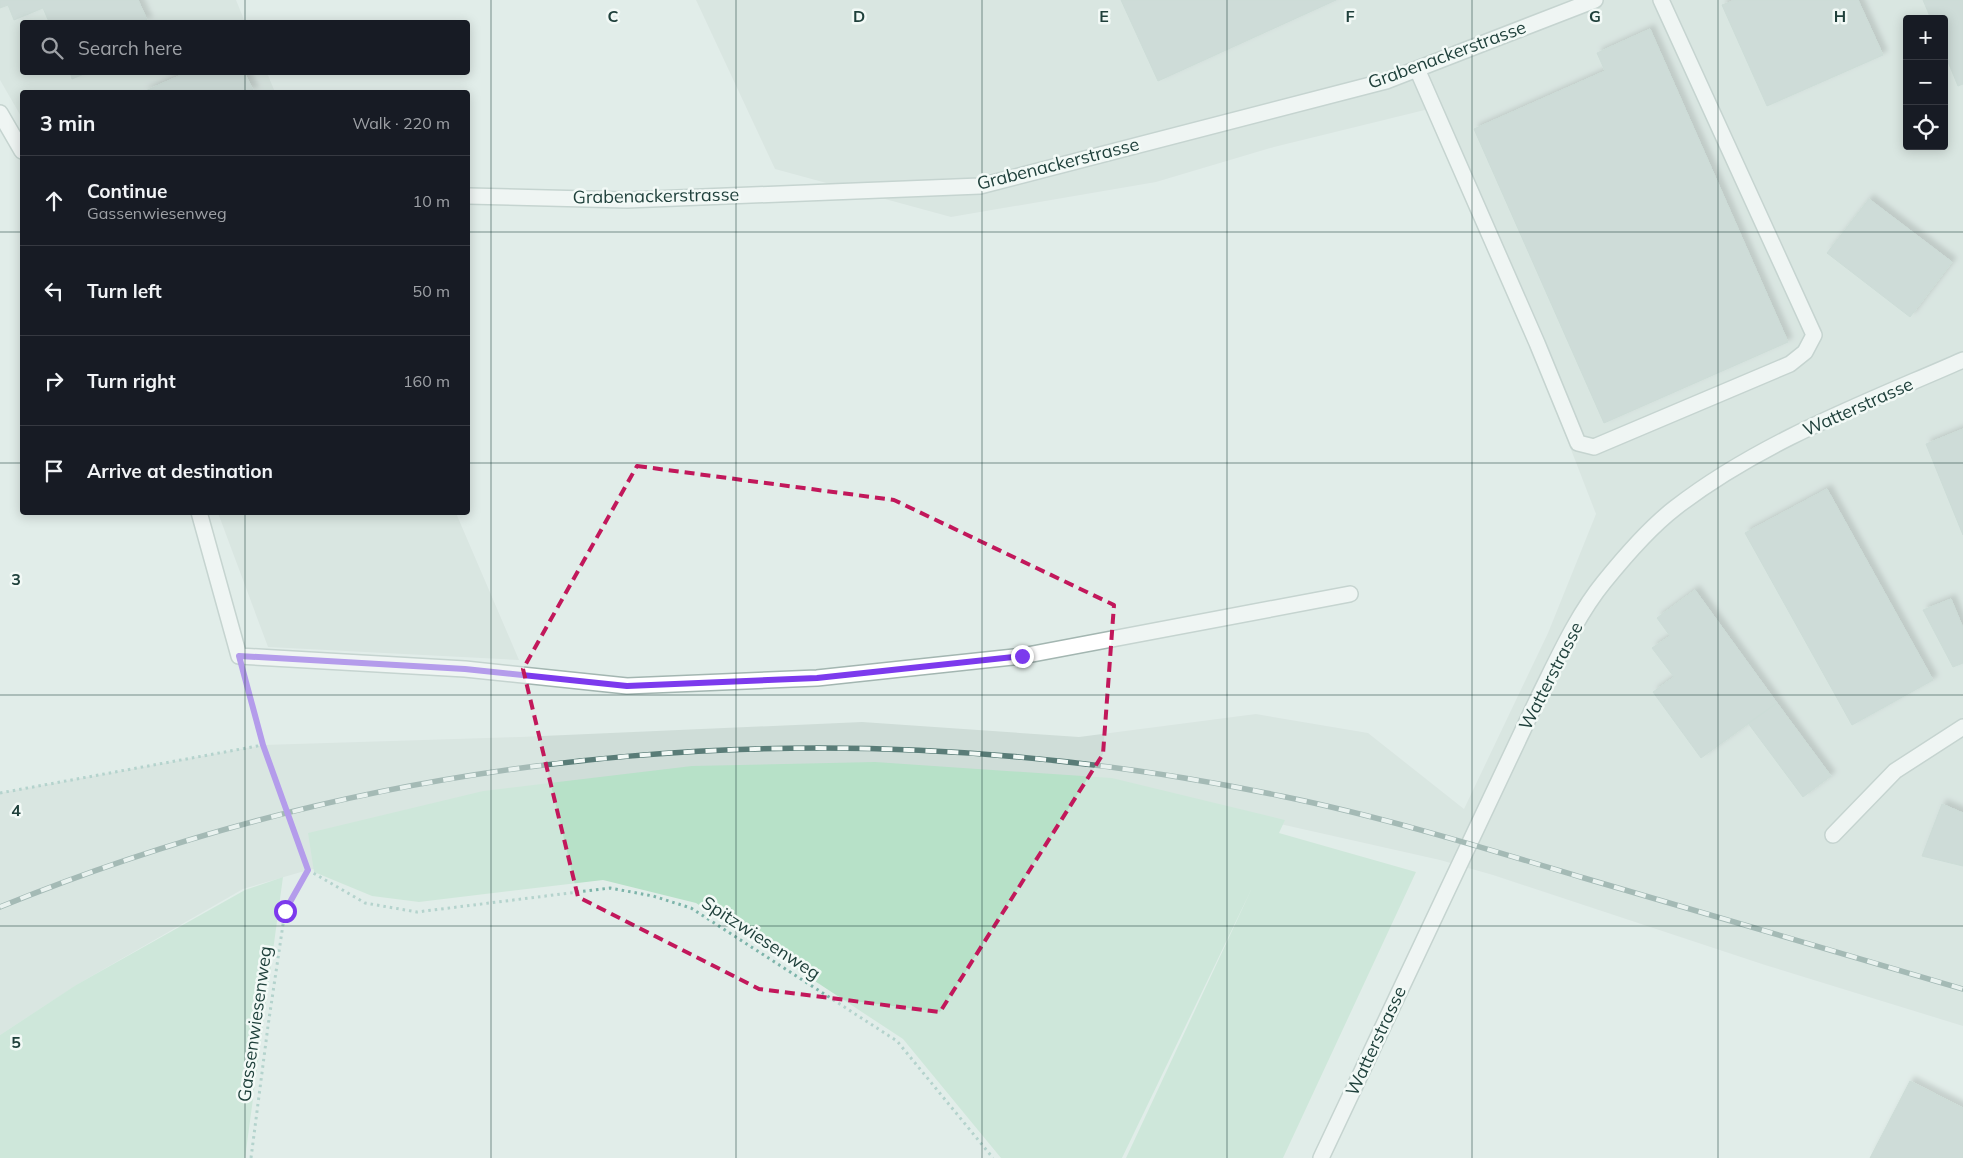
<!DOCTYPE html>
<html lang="en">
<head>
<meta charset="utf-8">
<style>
	body { margin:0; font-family:Mulish,sans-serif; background:#242831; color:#f1f3f6 }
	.controls { position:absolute; right:15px; top:15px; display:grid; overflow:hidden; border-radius:5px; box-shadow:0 2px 12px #0003 }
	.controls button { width:45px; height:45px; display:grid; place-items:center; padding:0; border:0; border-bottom:1px solid #363941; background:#171b24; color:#f1f3f6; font:25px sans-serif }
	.stop { position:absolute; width:15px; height:15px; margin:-11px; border:4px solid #7c3aed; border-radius:50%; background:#fff }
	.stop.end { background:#7c3aed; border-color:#fff; box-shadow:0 1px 5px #0008 }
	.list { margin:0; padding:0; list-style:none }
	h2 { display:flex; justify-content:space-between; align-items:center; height:65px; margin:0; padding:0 20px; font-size:21px }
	h2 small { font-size:16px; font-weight:400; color:#9ea1a6 }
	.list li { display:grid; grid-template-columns:32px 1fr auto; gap:15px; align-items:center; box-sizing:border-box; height:90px; padding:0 20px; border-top:1px solid #363941 }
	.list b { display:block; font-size:19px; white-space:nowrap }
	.list p { margin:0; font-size:16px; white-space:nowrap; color:#9ea1a6 }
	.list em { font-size:16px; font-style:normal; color:#9ea1a6 }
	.icon { flex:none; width:28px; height:28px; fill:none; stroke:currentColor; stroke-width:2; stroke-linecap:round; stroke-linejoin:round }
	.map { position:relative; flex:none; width:1963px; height:1158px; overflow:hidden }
	.search { position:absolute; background:#171b24; box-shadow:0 2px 12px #0003; left:20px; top:20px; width:450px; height:55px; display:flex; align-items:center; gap:12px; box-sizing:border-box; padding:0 18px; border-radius:5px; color:#9ea1a6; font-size:19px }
	.panel { position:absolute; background:#171b24; box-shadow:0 2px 12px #0003; left:20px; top:90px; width:450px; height:425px; border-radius:5px }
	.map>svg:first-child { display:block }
</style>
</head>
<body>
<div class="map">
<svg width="1963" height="1158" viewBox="0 0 1963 1158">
	<defs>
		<filter id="shadow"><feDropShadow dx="4.5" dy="-4.5" stdDeviation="2.5" flood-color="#0004"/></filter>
	</defs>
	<rect width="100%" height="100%" fill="#e1ede9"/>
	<path fill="#cfddd8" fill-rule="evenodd" d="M0 0H236L245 22H22V72L267 73 275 92H22V118L0 80Z
		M696 0H1963V1026L1765 965 1493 875 1440 860 1116 787 423 848 308 870 243 889 78 984 0 1035V793L263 745 520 737 862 722 1079 737 1256 714 1368 733 1464 809 1548 633 1596 514 1527 336 1433 108 1274 147 1156 182 951 217 775 169ZM1907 19H1944V146H1907Z
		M218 513H456L519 660 268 647Z"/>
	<path fill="#b7e1c8" d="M875 762 1112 778 1285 820 1279 833 1416 872 1283 1158H1126L1252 888 1122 1158H1001L903 1039 696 903 603 880 419 902 372 896 314 872 308 833 483 791 692 766Z
		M283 877 245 1158H0V1035L76 985 245 890Z"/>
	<path fill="#b6c8c3" stroke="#b2c8c1" filter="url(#shadow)" d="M0 0H138L148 22H49L43 8 14 20 8 5 0 8Z
		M1121 0H1336L1158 81Z
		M1735 0H1858L1883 55 1767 106 1722 5Z
		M1923 0H1963V84L1958 86 1944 52V19H1931Z
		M1650 29 1788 342 1604 423 1474 129 1605 71 1597 53Z
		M70 72H89L72 79Z
		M188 72H244L254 92H143Z
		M1869 199 1952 262 1910 317 1827 253Z
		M1963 429V535L1926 444Z
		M1827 489 1933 680 1852 725 1745 533Z
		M1695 590 1777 703 1701 758 1653 692 1674 677 1652 648 1670 636 1657 618Z
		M1951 599 1963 628V663L1953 667 1923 610Z
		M1777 703 1831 776 1803 797 1748 723Z
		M1942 804 1963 813V866L1922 856Z
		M1910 1081 1963 1108V1158H1870Z"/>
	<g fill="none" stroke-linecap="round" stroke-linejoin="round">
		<defs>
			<path id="minor" d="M1417 69 1537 343 1578 443 1594 447 1790 364 1805 352 1814 335 1661 0
				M0 113 22 151
				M468 196 627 200 980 186 1386 81 1595 0
				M199 512 239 656 465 669 627 686 817 678 1022 656 1350 594
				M1833 835 1895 771 1963 727
				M1321 1158 1539 696C1558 658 1577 615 1604 582 1625 556 1649 528 1675 508 1760 442 1865 403 1963 360"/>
		</defs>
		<use href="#minor" stroke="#a3b6b1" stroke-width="18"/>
		<path stroke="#7db4aa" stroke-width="3" stroke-dasharray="2.5 4" stroke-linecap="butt" d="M246 681 263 745 308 870
			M0 793 263 745
			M308 870 365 903 417 912 610 888 653 896 691 908 897 1041 993 1158
			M251 1158 268 1026 285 911 308 870"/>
		<use href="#minor" stroke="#fff" stroke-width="15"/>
		<defs>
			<path id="rail" d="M0 907C405 741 854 707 1281 796 1384 817 1484 848 1584 878 1711 915 1837 952 1963 989"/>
		</defs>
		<use href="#rail" stroke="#597c77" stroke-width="5.5"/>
		<use href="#rail" stroke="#f2f9f6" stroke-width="4" stroke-dasharray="11" stroke-linecap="butt"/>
	</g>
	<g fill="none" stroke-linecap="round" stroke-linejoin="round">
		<path stroke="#7c3aed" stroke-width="6" d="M285 911 308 870 263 745 239 656 465 669 627 686 817 678 1022 656"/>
	</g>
	<path d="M0 0H1963V1158H0ZM637 466 894 500 1114 605 1103 754 940 1012 759 989 578 897 523 669Z" fill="#e1ede9" fill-opacity=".55" fill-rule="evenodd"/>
	<path fill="none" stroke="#c2185b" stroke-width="4" stroke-dasharray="10 6" stroke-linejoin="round" d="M637 466 894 500 1114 605 1103 754 940 1012 759 989 578 897 523 669Z"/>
	<path fill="none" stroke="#1f403b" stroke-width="1" stroke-opacity="0.55" d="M245 0V22M491 0V1158M736 0V1158M982 0V1158M1227 0V1158M1472 0V1158M1718 0V1158M245 72V92M0 232H22M468 232H1963M0 463H22M468 463H1963M245 512V1158M0 695H1963M0 926H1963"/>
	<g text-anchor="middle" stroke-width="5" stroke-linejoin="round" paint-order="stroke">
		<g font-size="18" fill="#1f403b" stroke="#f2f9f6">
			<text transform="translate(1447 55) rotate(-20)" y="6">Grabenackerstrasse</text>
			<text transform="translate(1058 164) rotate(-14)" y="6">Grabenackerstrasse</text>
			<text transform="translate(656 196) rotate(-1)" y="6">Grabenackerstrasse</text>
			<text transform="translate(1858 407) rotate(-24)" y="6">Watterstrasse</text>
			<text transform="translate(1551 676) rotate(-63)" y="6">Watterstrasse</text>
			<text transform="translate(761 938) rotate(33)" y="6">Spitzwiesenweg</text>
			<text transform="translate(255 1024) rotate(-82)" y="6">Gassenwiesenweg</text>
			<text transform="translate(1376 1041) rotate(-65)" y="6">Watterstrasse</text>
		</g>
	</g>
	<g font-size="16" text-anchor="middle" font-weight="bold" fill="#1f403b" stroke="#f2f9f6" stroke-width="5" stroke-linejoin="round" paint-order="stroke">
		<text x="613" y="22">C</text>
		<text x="859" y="22">D</text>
		<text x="1104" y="22">E</text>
		<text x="1350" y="22">F</text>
		<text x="1595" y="22">G</text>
		<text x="1840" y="22">H</text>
		<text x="16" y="585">3</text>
		<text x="16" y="816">4</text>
		<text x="16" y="1048">5</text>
	</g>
</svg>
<div class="controls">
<button>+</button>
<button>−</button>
<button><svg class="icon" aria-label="locate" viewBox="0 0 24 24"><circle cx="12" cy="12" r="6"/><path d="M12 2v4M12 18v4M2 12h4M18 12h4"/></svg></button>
</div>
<div class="stop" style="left:285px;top:911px"></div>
<div class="stop end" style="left:1022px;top:656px"></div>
<div class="search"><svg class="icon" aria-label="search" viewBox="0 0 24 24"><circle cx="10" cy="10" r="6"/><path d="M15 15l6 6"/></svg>Search here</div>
<section class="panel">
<h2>3 min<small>Walk · 220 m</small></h2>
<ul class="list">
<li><svg class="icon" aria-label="ahead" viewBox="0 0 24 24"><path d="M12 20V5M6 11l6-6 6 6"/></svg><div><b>Continue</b><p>Gassenwiesenweg</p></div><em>10 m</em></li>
<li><svg class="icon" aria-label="left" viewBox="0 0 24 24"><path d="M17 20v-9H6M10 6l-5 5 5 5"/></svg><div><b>Turn left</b></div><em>50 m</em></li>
<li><svg class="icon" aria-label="right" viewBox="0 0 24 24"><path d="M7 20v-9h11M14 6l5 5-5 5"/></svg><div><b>Turn right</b></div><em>160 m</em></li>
<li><svg class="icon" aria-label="arrive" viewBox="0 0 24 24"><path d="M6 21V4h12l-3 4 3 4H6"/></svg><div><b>Arrive at destination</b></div></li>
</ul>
</section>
</div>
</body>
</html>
